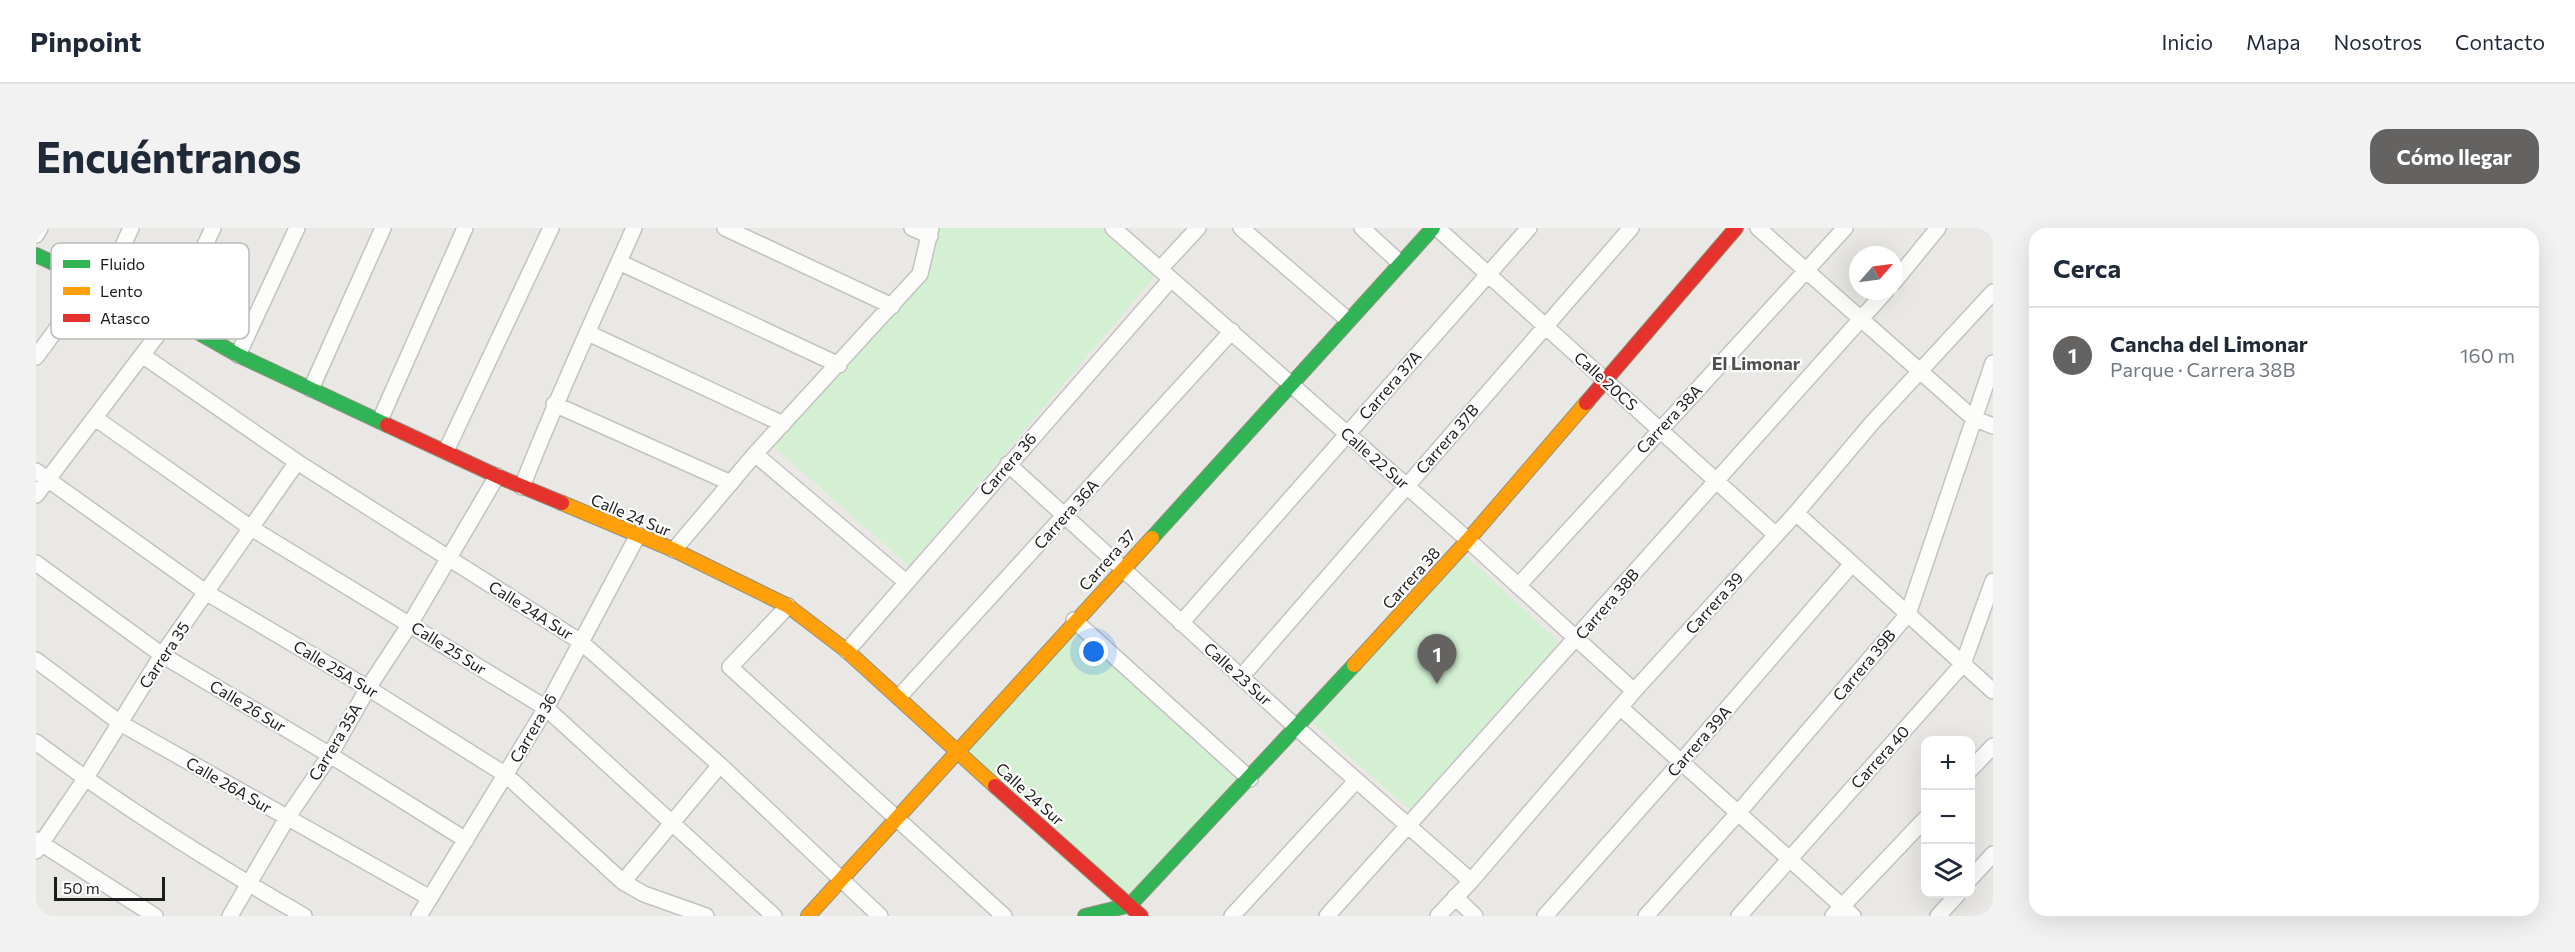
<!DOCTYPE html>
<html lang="es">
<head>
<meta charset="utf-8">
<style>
	body { margin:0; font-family:Commissioner,sans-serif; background:#f2f2f3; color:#1f2937 }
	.controls { position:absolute; right:18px; bottom:18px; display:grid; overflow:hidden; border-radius:12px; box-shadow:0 6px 24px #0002 }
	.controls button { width:54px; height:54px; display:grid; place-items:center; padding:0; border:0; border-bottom:2px solid #e0e1e3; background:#fff; color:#1f2937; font:30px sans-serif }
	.compass { position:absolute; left:1813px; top:18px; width:54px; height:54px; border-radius:50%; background:#fff; box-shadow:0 6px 24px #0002; rotate:62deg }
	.scale { position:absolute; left:18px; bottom:15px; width:111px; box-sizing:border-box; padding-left:6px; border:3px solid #1c1c1c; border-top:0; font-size:16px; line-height:21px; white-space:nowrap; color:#1c1c1c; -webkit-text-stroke:4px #fff; paint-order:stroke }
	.you { position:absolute; left:1058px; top:424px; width:21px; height:21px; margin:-15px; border:4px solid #fff; border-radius:50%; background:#1a73e8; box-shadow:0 0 0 9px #1a73e833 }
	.badge { display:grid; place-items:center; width:39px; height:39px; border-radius:50%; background:#646362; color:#fff; font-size:20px; font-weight:700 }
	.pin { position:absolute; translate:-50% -50px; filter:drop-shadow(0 2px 3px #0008) }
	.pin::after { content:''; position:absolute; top:32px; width:21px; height:18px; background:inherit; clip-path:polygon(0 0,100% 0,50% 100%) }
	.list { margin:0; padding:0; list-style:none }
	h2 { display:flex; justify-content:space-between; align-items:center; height:78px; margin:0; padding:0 24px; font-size:26px }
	h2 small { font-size:20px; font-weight:400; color:#747a83 }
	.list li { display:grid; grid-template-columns:39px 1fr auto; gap:18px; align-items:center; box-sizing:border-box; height:96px; padding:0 24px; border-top:2px solid #e0e1e3 }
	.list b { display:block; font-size:22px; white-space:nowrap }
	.list p { margin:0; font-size:20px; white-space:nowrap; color:#747a83 }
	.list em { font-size:20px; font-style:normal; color:#747a83 }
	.icon { flex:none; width:33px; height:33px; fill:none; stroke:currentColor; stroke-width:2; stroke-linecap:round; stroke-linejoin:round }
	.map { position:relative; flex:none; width:1957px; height:688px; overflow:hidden; border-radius:18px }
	header { display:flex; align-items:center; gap:36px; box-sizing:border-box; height:84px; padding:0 30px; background:#fff; border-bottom:2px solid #e0e1e3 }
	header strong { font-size:28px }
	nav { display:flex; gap:33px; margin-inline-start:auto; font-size:21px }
	.intro { display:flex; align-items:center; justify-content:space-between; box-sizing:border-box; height:144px; padding:0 36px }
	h1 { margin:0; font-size:42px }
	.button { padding:15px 27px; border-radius:18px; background:#646362; color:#fff; font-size:21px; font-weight:700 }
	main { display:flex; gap:36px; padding:0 36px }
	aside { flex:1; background:#fff; border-radius:18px; box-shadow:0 6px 24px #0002 }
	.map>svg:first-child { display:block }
</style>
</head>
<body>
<header>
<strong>Pinpoint</strong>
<nav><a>Inicio</a><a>Mapa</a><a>Nosotros</a><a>Contacto</a></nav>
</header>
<div class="intro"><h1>Encuéntranos</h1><a class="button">Cómo llegar</a></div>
<main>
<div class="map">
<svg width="1957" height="688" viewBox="0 0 1957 688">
	<rect width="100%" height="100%" fill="#eae8e5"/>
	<path fill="#d3f0d3" d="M897 0H1068L1121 46 873 338 734 215 865 76Z
		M1429 327 1525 416 1375 583 1276 495Z
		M1040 400 1206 550 1092 670 928 524Z"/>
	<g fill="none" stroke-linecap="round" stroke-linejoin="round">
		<defs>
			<path id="street" d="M689 0 856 78
				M876 0 894 8
				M1077 0 1432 312 1598 463
				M1205 0 1312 92
				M1326 0 1364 35
				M1401 0 1740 307
				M1722 0 1937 190 1957 198
				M0 7 4 0
				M583 34 803 137
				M1124 41 1162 0
				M1858 54 1902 0
				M68 60 95 0
				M552 105 747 196
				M106 127 261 234 545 414 684 537 844 688
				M202 127 261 0
				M0 129 56 53
				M275 161 347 0
				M518 176 695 255
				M59 190 215 300 510 480 738 688
				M344 192 429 0
				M410 223 515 0
				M719 226 870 354
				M972 236 1261 500 1435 653
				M0 243 171 365 332 460 470 547 587 654 608 666 670 688
				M486 259C520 171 560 86 598 0
				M0 267 135 89 177 0
				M1760 285 1957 463
				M638 322 719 226 884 46 895 0
				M0 335 126 427 294 527 430 612
				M1482 358 1809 0
				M752 378 694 439 968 688
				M1038 392 1214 551
				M1145 395 1493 0
				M811 423 1135 51
				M0 432 84 495 394 670
				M1205 449 1595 0
				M863 469 1196 103
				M1585 480 1817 688
				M0 514C85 578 176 635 268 688
				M1934 542 1957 518
				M0 612 119 688
				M0 623 49 551 126 427 261 234
				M1934 651 1957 626
				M587 654 684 537
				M1419 669 1439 688
				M194 688 251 590 294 527 332 460 374 396 461 248
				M383 688 510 480 602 307
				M1196 688 1320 553
				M1291 688 1850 63
				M1402 688 1435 653 1598 463 1760 285 1836 195 1957 64
				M1509 688 1645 534 1815 337
				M1610 688 1702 585 1872 386 1957 135
				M1703 688 1927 436 1957 353
				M1797 688 1890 590
				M1902 688 1922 666"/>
			<path id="fast" d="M0 27 135 89 202 127 351 197
				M1116 310 1397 0
				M1049 688 1094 677 1318 437"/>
			<path id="slow" d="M526 275 638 322 752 378 811 423 959 558
				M1318 437 1432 312 1550 175
				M772 688 1116 310"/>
			<path id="jam" d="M1550 175 1700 0
				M351 197 461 248 526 275
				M959 558 1105 688"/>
		</defs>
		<use href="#street" stroke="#c3c2c1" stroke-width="18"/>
		<use href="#fast" stroke="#91927e" stroke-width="16"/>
		<use href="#slow" stroke="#91927e" stroke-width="16"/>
		<use href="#jam" stroke="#91927e" stroke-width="16"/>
		<use href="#street" stroke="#fcfcfb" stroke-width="15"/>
		<use href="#fast" stroke="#30b455" stroke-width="14"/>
		<use href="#slow" stroke="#ff9f0a" stroke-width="14"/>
		<use href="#jam" stroke="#e5322d" stroke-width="14"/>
	</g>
	<g text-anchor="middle" stroke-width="4.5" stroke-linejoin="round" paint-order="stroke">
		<g font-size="16" fill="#1c1c1c" stroke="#fff">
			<text transform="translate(1570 153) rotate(42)" y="6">Calle 20CS</text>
			<text transform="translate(1354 157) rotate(-49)" y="6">Carrera 37A</text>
			<text transform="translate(1633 191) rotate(-47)" y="6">Carrera 38A</text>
			<text transform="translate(1411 211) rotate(-49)" y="6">Carrera 37B</text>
			<text transform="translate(1339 230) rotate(41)" y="6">Calle 22 Sur</text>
			<text transform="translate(972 236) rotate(-49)" y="6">Carrera 36</text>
			<text transform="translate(1030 286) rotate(-48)" y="6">Carrera 36A</text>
			<text transform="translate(595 287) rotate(23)" y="6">Calle 24 Sur</text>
			<text transform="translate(1071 332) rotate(-48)" y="6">Carrera 37</text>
			<text transform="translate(1375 350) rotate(-48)" y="6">Carrera 38</text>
			<text transform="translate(1678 375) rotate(-48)" y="6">Carrera 39</text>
			<text transform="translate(1571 376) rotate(-49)" y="6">Carrera 38B</text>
			<text transform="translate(495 382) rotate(32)" y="6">Calle 24A Sur</text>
			<text transform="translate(413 420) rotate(32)" y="6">Calle 25 Sur</text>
			<text transform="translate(128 427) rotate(-56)" y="6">Carrera 35</text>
			<text transform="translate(1828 437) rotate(-50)" y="6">Carrera 39B</text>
			<text transform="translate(300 441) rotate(31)" y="6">Calle 25A Sur</text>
			<text transform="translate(1202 446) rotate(42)" y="6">Calle 23 Sur</text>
			<text transform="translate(212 478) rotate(31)" y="6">Calle 26 Sur</text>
			<text transform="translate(497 500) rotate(-60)" y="6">Carrera 36</text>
			<text transform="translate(1663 513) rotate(-49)" y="6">Carrera 39A</text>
			<text transform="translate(299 514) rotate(-59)" y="6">Carrera 35A</text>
			<text transform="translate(1844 529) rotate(-48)" y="6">Carrera 40</text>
			<text transform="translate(193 557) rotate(30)" y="6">Calle 26A Sur</text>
			<text transform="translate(994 566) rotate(42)" y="6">Calle 24 Sur</text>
		</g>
		<g font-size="18" font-weight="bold" fill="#4f4f4f" stroke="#fff">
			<text x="1720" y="142">El Limonar</text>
		</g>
	</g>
	<rect x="15" y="15" width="198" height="96" rx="9" fill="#fff" stroke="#bbb" stroke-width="1.5"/>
	<rect x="27" y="32" width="27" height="8" fill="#30b455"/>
	<rect x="27" y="59" width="27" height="8" fill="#ff9f0a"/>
	<rect x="27" y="86" width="27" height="8" fill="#e5322d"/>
	<g font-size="16" fill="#1c1c1c">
		<text x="64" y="42">Fluido</text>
		<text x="64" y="69">Lento</text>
		<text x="64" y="96">Atasco</text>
	</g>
</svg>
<div class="controls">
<button>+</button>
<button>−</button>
<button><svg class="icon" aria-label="layers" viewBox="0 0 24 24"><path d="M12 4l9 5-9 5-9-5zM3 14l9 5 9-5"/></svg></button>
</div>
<svg class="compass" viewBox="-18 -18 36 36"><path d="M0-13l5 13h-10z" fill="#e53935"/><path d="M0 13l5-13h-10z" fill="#747a83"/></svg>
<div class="scale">50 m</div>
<div class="you"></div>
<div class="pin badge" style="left:1401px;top:456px">1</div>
</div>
<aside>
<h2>Cerca<small></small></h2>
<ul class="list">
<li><span class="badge">1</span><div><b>Cancha del Limonar</b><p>Parque · Carrera 38B</p></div><em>160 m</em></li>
</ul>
</aside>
</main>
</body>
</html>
